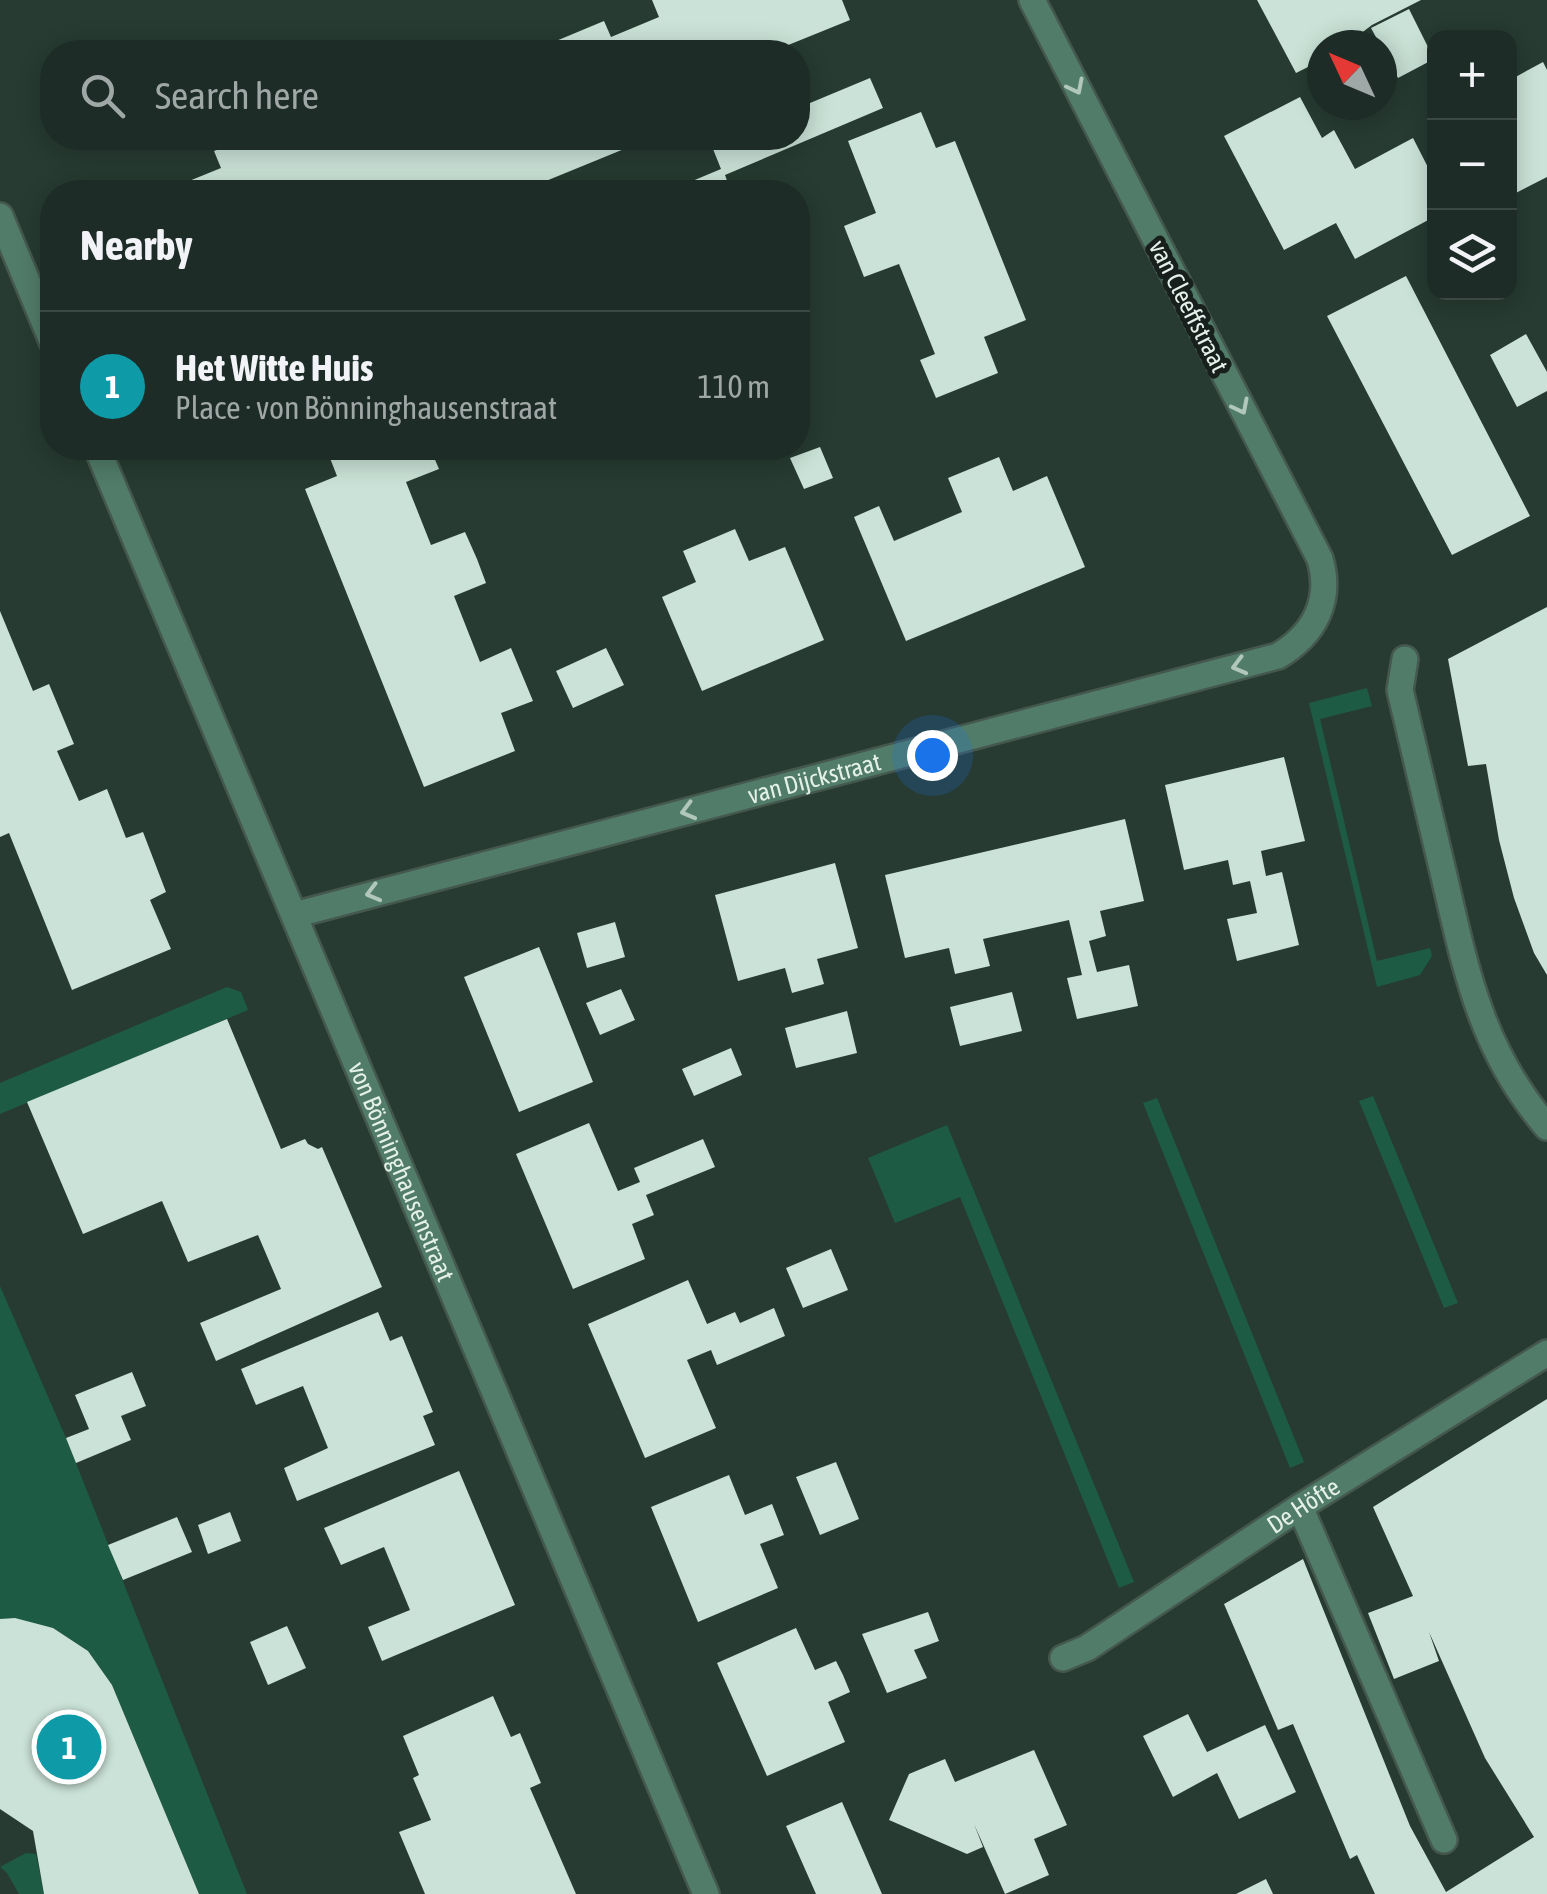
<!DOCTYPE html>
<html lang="en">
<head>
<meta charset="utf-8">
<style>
	body { margin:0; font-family:"Asap Condensed",sans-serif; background:#25342e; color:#f1f3f6 }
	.controls { position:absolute; right:30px; top:30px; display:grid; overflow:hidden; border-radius:20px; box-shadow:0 5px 25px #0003 }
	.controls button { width:90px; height:90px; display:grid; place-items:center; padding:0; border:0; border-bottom:2px solid #3b4843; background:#1d2c26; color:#f1f3f6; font:50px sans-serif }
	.compass { position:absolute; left:1307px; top:30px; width:90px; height:90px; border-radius:50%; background:#1d2c26; box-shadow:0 5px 25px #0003; rotate:314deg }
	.you { position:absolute; left:932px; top:755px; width:35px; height:35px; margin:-25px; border:8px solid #fff; border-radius:50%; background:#1a73e8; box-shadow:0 0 0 15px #1a73e833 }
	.badge { display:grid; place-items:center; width:65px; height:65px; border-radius:50%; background:#bca0f2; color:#fff; font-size:32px; font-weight:700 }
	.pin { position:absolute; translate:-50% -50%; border:5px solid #fff; box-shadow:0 2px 10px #0006 }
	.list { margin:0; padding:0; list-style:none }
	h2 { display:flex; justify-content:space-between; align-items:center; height:130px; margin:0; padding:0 40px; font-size:42px }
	h2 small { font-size:32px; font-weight:400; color:#a0a7a7 }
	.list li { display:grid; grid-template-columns:65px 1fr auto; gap:30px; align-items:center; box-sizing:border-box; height:150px; padding:0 40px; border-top:2px solid #3b4843 }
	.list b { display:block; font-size:38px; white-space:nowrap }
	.list p { margin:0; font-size:32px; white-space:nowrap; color:#a0a7a7 }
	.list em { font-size:32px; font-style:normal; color:#a0a7a7 }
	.icon { flex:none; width:55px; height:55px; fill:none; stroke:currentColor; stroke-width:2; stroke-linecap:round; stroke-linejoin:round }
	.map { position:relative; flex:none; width:1547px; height:1894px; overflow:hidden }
	.search { position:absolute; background:#1d2c26; box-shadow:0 5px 25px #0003; left:40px; top:40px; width:770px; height:110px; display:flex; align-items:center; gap:25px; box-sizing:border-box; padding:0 35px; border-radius:40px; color:#a0a7a7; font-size:38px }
	.panel { position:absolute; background:#1d2c26; box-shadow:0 5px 25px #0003; left:40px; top:180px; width:770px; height:280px; border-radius:40px }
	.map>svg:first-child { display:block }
</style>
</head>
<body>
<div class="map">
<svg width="1547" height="1894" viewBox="0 0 1547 1894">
	<rect width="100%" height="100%" fill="#273b32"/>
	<path fill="#1d5b45" d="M1367 688 1372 706 1320 719 1377 961 1430 948 1432 956 1420 975 1377 987 1309 703Z
		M227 987 241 992 248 1010 0 1114V1083Z
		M1373 1096 1458 1303 1444 1308 1359 1101Z
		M1157 1098 1304 1462 1290 1468 1143 1103Z
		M947 1125 1134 1582 1119 1588 960 1197 895 1223 868 1158Z
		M0 1286 66 1438 247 1894H199L112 1685 88 1651 53 1628 0 1619Z
		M26 1853 36 1854 44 1894H19L7 1873 0 1867Z"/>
	<path fill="#cae2d7" d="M652 0H842L850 20 771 52H547L544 46 604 21 611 37 659 17Z
		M1257 0H1421L1372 25 1360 34 1361 38 1349 45H1322V60L1296 73Z
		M1409 9 1434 59 1398 78 1371 28Z
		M1543 62 1547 70V177L1510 196V80Z
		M870 78 883 108 725 175 731 192H666L721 169 711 144 727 138H798V108Z
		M1300 97 1322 138 1334 130 1355 169 1413 138 1434 179V217L1355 259 1336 223 1284 250 1224 136Z
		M921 112 936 148 955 141 1026 320 984 337 998 373 936 398 920 360 935 354 899 264 864 277 844 226 876 213 848 141Z
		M249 138H278L281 144 296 138H342L346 147 370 138H651L519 192H162L221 168 214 151Z
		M1406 276 1530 516 1452 555 1327 316Z
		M1526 334 1547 372V391L1517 407 1490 355Z
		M820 447 833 478 804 489 790 458Z
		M326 448H430L439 469 406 482 431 545 465 532 477 559 486 583 454 596 480 662 511 648 533 701 501 713 515 751 424 787 305 489 337 476Z
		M999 457 1013 491 1047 476 1085 567 906 641 854 517 879 506 894 541 962 512 948 478Z
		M735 529 749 561 785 547 824 640 702 691 662 597 696 582 683 551Z
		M1547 607V975L1534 953 1514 898 1499 840 1486 764 1468 766 1448 659Z
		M0 611 33 691 49 684 74 744 57 751 79 801 107 789 126 838 143 832 166 892 150 900 171 949 72 990 9 833 0 837Z
		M606 648 624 685 573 708 556 671Z
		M1284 757 1305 841 1261 851 1266 876 1282 872 1299 945 1237 961 1227 919 1257 913 1250 881 1233 885 1228 860 1184 870 1165 785Z
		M1125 819 1144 901 1100 911 1106 936 1089 941 1097 972 1129 965 1138 1006 1077 1019 1067 978 1082 975 1069 920 983 939 990 966 955 974 949 948 905 958 885 875Z
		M835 863 858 948 817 959 824 984 792 993 785 968 738 981 715 895Z
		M615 922 625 957 587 968 577 933Z
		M539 947 593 1082 519 1112 464 977Z
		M621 989 635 1020 600 1035 586 1003Z
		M1012 992 1022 1031 960 1046 950 1007Z
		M847 1011 857 1053 796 1068 785 1028Z
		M227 1019 281 1149 305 1139 308 1144 318 1149 322 1147 382 1287 216 1361 200 1323 281 1289 258 1235 188 1262 162 1201 83 1234 27 1102Z
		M731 1048 742 1075 694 1096 682 1069Z
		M589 1123 618 1191 640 1182 634 1168 703 1139 715 1167 646 1195 654 1215 632 1224 645 1259 573 1289 516 1154Z
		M831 1249 848 1290 803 1308 786 1268Z
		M688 1280 707 1324 735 1312 740 1323 774 1308 785 1336 717 1365 711 1350 687 1360 716 1428 645 1458 588 1324Z
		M378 1312 390 1341 402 1336 433 1412 423 1416 435 1445 297 1501 284 1468 328 1448 303 1386 256 1405 241 1369Z
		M132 1372 146 1406 121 1416 131 1440 76 1463 66 1438 89 1429 75 1395Z
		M1547 1399V1894H1375L1357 1855 1350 1859 1293 1724 1278 1730 1224 1604 1303 1559 1410 1826 1446 1892 1534 1837 1485 1758 1429 1632 1439 1661 1394 1679 1368 1613 1413 1596 1373 1507Z
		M836 1462 859 1519 820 1535 796 1477Z
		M459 1471 515 1605 382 1661 368 1627 410 1610 384 1547 341 1565 324 1528Z
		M729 1475 745 1515 772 1504 784 1535 760 1544 778 1588 698 1622 651 1507Z
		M230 1512 241 1541 208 1554 198 1525Z
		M177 1517 192 1552 123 1580 108 1545Z
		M928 1612 939 1641 914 1650 927 1678 887 1693 862 1634Z
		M15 1618 53 1628 88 1651 112 1685 199 1894H44L33 1831 0 1809V1619Z
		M287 1626 306 1668 268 1685 250 1642Z
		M796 1628 815 1670 836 1661 843 1675 850 1692 828 1702 845 1742 767 1776 717 1663Z
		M493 1696 511 1737 520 1733 541 1783 530 1788 576 1894H425L399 1832 431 1820 413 1778 419 1775 403 1736Z
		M1188 1714 1207 1752 1265 1725 1296 1792 1239 1819 1217 1773 1173 1797 1143 1736Z
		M1034 1750 1067 1825 1034 1839 1049 1875 1005 1894 974 1824 983 1847 967 1854 889 1820 909 1774 945 1759 955 1782Z
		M842 1802 882 1894H816L786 1826Z
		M1266 1879 1273 1894H1236Z"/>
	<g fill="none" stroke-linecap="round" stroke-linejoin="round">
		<defs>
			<g id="service">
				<path d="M1405 659 1400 690C1415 752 1429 814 1444 876 1466 971 1481 1050 1547 1127"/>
				<path d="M1300 1507 1444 1840"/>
				<path id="s1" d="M1063 1658 1087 1648 1300 1507 1547 1353"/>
			</g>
			<g id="minor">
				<path d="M0 216 52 341"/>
				<path id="s2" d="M97 448 706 1894"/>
				<path id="s3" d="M294 915 1278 656C1315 634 1332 600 1320 559L1032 0"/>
			</g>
		</defs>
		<use href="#service" stroke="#45584f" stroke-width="30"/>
		<use href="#minor" stroke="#45584f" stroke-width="30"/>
		<use href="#service" stroke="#517c69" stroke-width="25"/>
		<use href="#minor" stroke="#517c69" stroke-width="25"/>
	</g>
	<defs><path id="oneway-chevron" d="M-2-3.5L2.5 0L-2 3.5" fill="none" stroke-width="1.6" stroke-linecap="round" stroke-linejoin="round" transform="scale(2.5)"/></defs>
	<g stroke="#b1c7bd">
		<use href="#oneway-chevron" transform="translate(1076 87) rotate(63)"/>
		<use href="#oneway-chevron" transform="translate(1241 407) rotate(63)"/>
		<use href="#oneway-chevron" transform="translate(1239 666) rotate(165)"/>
		<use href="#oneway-chevron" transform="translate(688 811) rotate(165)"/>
		<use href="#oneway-chevron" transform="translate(373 893) rotate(165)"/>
	</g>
	<g text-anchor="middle" stroke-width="10" stroke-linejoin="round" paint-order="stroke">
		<g font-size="25" fill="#e4f0ea" stroke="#17201c">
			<text transform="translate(1189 306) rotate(63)" y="9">van Cleeffstraat</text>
			<text dy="9" stroke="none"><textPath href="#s3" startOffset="538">van Dijckstraat</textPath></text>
			<text dy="9" stroke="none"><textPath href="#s2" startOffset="785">von Bönninghausenstraat</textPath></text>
			<text dy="9" stroke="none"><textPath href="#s1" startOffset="285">De Höfte</textPath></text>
		</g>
	</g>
</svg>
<div class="controls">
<button>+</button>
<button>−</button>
<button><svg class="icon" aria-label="layers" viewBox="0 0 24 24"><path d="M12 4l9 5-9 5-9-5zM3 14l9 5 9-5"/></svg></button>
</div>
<svg class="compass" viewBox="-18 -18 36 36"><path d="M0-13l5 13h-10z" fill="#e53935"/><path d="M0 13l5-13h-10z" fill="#a0a7a7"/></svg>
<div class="you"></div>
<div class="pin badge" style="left:69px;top:1747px;background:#0f9aa8">1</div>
<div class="search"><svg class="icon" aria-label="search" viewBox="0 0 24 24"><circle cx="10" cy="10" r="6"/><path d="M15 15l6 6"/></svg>Search here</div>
<section class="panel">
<h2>Nearby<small></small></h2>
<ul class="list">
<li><span class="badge" style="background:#0f9aa8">1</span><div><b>Het Witte Huis</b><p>Place · von Bönninghausenstraat</p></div><em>110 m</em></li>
</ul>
</section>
</div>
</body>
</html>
